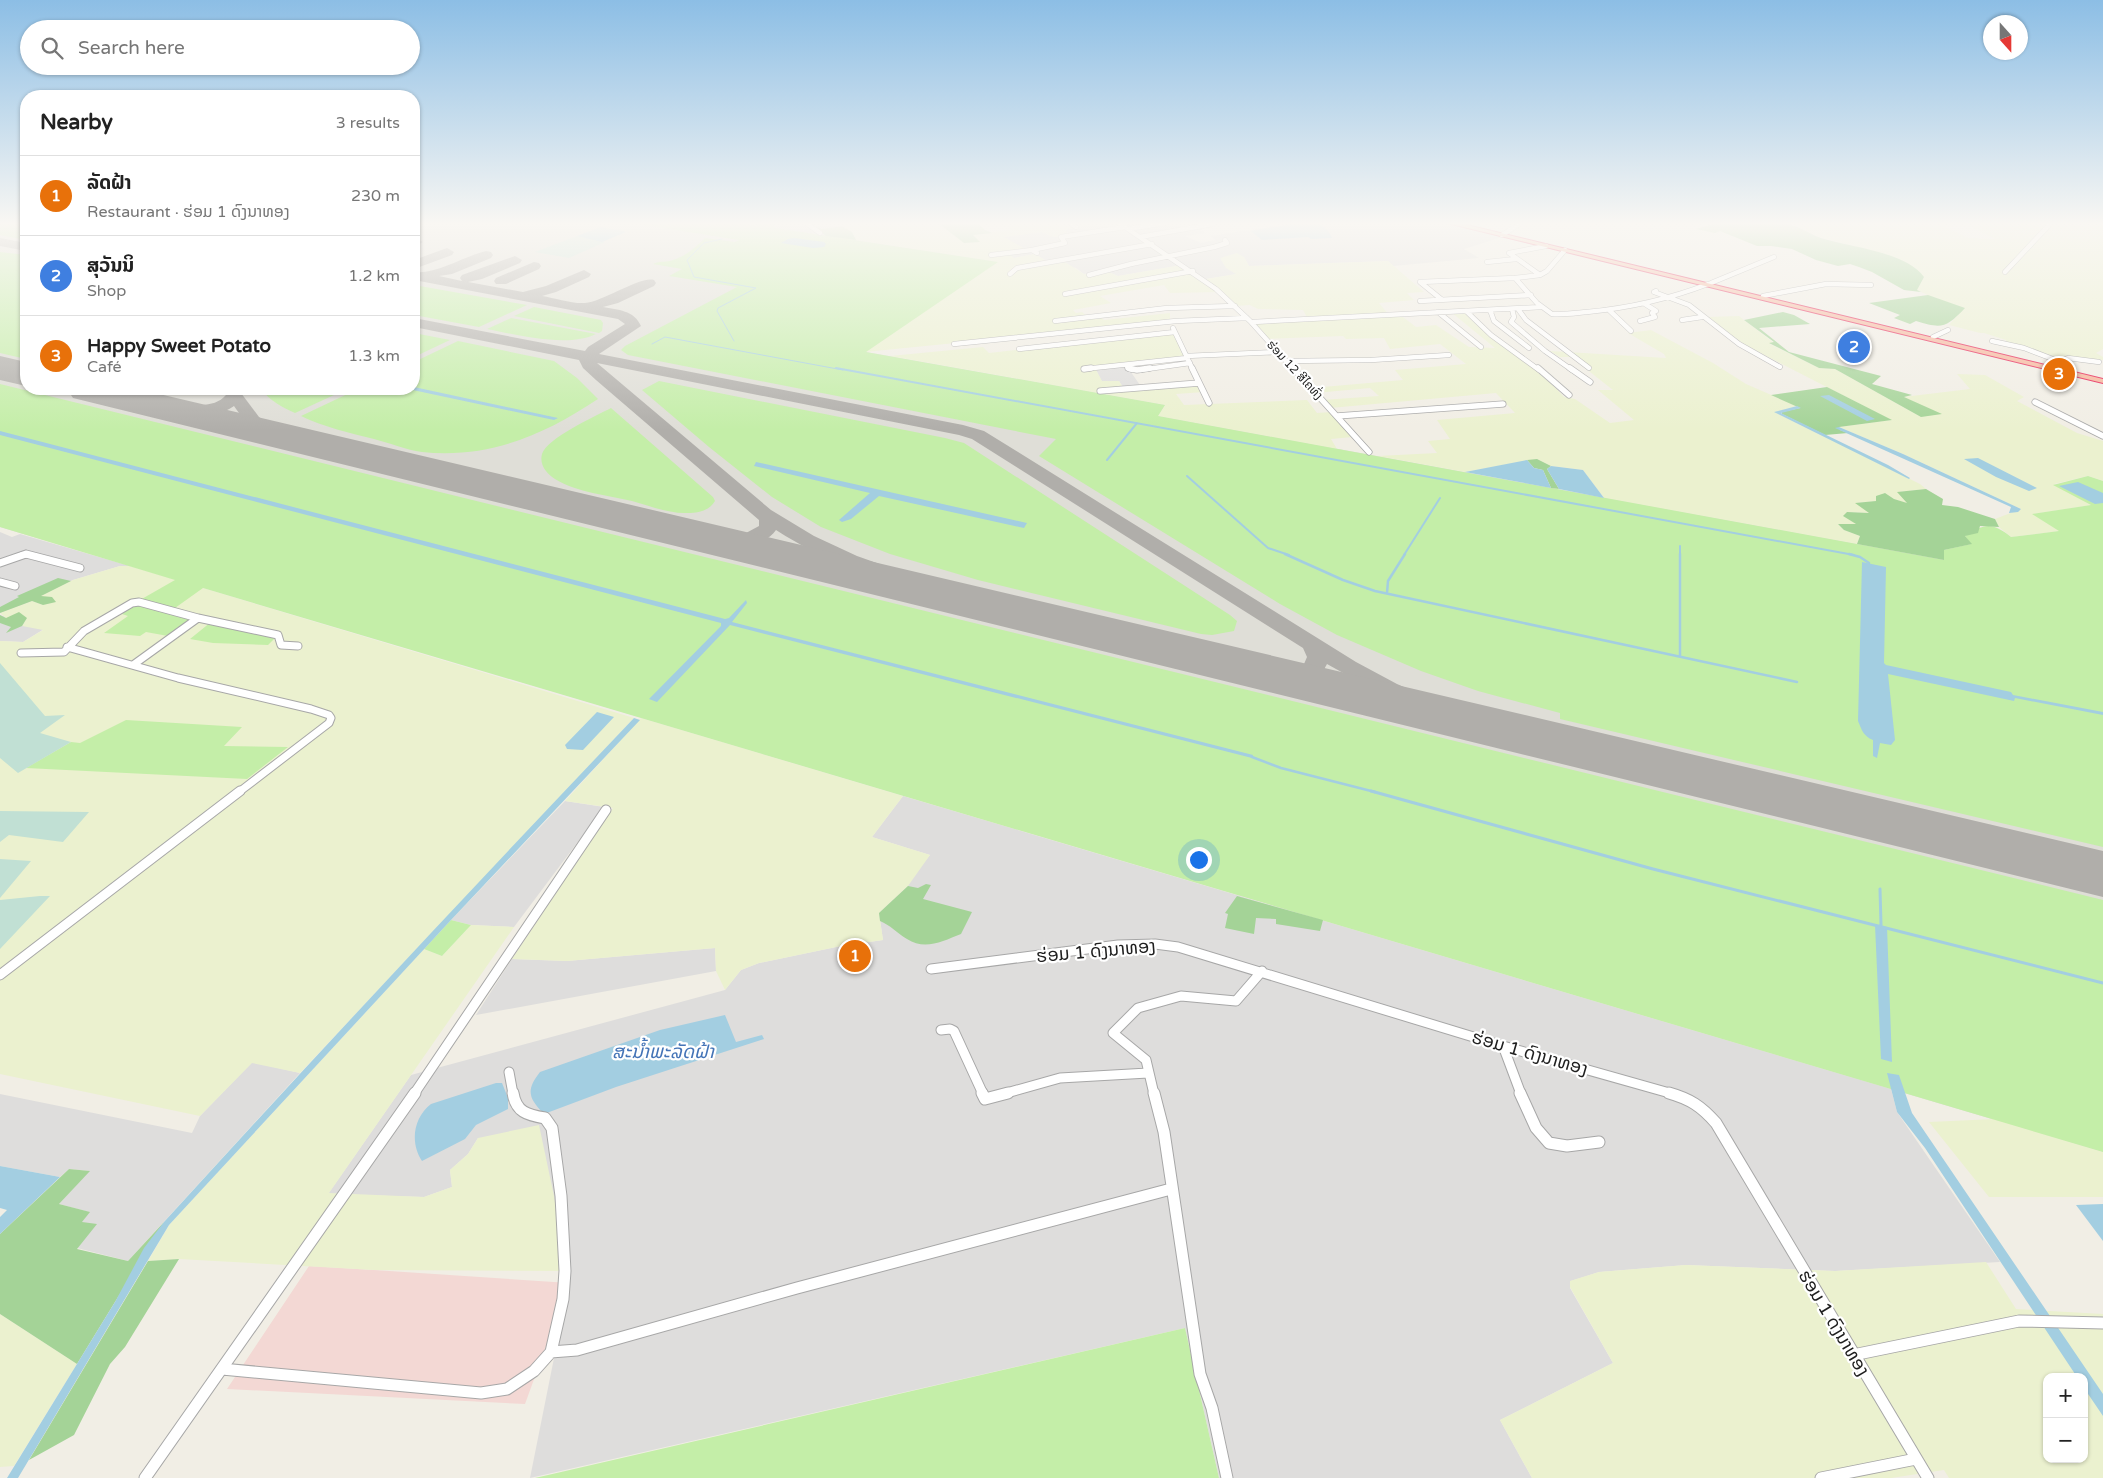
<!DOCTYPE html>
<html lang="en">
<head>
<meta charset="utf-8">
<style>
	body { margin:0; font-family:"Varela Round","Noto Sans Lao",sans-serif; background:#f2f2f2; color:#222 }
	.controls { position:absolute; right:15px; bottom:15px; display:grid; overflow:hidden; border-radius:10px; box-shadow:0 1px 4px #0004 }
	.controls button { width:45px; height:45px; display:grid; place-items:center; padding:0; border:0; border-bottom:1px solid #e0e0e0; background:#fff; color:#222; font:25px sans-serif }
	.compass { position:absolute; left:1983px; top:15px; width:45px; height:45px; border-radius:50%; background:#fff; box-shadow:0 1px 4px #0004; rotate:159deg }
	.you { position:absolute; left:1198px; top:859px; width:18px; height:18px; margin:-12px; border:4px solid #fff; border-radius:50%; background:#1a73e8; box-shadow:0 0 0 8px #1a73e833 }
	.badge { display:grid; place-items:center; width:32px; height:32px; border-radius:50%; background:#cf1200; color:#fff; font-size:16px; font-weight:700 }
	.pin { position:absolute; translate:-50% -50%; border:2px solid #fff; box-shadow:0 1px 5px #0006 }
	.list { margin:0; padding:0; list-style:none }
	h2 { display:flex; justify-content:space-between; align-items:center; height:65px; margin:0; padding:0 20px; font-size:21px }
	h2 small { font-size:16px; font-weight:400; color:#767676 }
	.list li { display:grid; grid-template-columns:32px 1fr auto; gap:15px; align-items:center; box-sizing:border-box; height:80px; padding:0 20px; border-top:1px solid #e0e0e0 }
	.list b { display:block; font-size:19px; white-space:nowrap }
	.list p { margin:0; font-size:16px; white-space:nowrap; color:#767676 }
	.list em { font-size:16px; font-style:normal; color:#767676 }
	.icon { flex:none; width:28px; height:28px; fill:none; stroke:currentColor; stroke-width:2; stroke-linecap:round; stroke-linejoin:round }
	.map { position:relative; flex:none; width:2103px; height:1478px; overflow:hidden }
	.search { position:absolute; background:#fff; box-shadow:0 1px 4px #0004; left:20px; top:20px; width:400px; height:55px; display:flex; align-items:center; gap:12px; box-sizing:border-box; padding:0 18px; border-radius:28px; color:#767676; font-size:19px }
	.panel { position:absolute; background:#fff; box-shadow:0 1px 4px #0004; left:20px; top:90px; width:400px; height:305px; border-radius:20px }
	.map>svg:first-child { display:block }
</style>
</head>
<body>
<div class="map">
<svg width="2103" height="1478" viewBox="0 0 2103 1478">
	<rect width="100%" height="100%" fill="#f1eee5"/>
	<path fill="#dedddc" d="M773 223H838L852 232 856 240 775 228Z
		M1083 223H1239L1200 228 1205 233 1185 236 1201 243 1215 240 1211 236 1281 225 1280 223H1441L1502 237 1464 249 1479 258 1393 266 1388 261 1249 266 1244 257 1237 274 1206 279 1183 265 1118 276 1106 271 1084 274 1076 268 1050 263 1035 254 1014 258 1006 252 1003 237 1041 232 1054 237 1070 234 1064 230 1086 226Z
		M1126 365 1142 388 1124 389 1119 381 1102 382 1095 368Z
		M0 532 12 537 20 534 130 566H120L73 580 32 601 0 613Z
		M0 615 44 629 23 642 0 641Z
		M903 796 1891 1089 1897 1112 2000 1262 1835 1271 1686 1265 1599 1272 1571 1281 1570 1288 1613 1363 1500 1420 1532 1478H1219L1185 1328 530 1478 569 1283 478 1138 468 1154 450 1170 452 1187 424 1197 328 1194 411 1075 725 990 741 970 759 963 841 946 883 940 879 913 930 855 872 837Z
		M565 801 604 807 514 927 471 925 451 920Z
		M715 948 716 971 476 1015 512 959 567 961Z
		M252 1062 300 1073 128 1261 77 1248 82 1222 89 1212 59 1204 89 1171 69 1169 60 1177 0 1166V1094L192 1133 200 1116Z"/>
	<path fill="#f3d8d4" d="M309 1266 374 1270 569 1283 525 1404 227 1389Z"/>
	<path fill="#dfded7" d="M0 223H26V389H414V223H740L998 262 866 352 1165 405 1158 416 2103 589V1152L0 527Z"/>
	<path fill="#ebf1cf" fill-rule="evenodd" d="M838 223H938L964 243 979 242 972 235 1011 230 1007 223H1034L1039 225 1083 223 1087 226 1064 230 1070 235 1054 237 1041 232 1004 237 1025 249 1007 252 1014 258 1035 254 1050 263 1065 262 1084 274 1106 271 1118 276 1181 265 1206 279 1236 274 1226 268 1220 258 1237 253 1244 257 1249 266 1388 261 1424 292 1407 293 1414 300 1379 303 1389 315 1399 314 1416 327 1436 325 1469 347 1495 348 1451 312 1466 311 1478 325 1535 366 1564 397 1575 399 1610 423 1634 420 1598 390H1613L1571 357H1560L1550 351 1666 358 1664 354 1628 333 1651 330 1713 363 1746 384 1797 406 1775 412 1920 484 1926 489 1898 492 1908 504 1894 499 1884 493 1877 501 1856 503 1870 513 1847 512 1858 524H1838L1844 530 1860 536 1857 544 1604 498 1583 470 1551 466 1537 459 1465 472 1378 456 1437 453 1428 441 1450 439 1437 420 1515 413 1496 393 1330 408 1322 400 1379 396 1370 388 1315 393 1311 388 1403 380 1395 370 1466 364 1440 344 1390 349 1384 338 1346 339 1343 336 1266 339 1253 322 1308 319 1303 310 1258 309 1250 305 1235 306 1220 292 1170 293 1164 285 1100 296 1111 303 1073 310 1076 313 1082 312 1088 317 1099 316 1104 320 1170 313V319L1166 322 865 352 997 262 856 240 852 232Z
		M1799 223H1931L1942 225 1968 238 1995 239 1964 223H2103V349L2096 353 2103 357V360L2068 356 2055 357 2005 342 2006 340 1984 333H1980L1949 325 1964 308 1938 300 1917 290 1884 254 1822 238 1793 225Z
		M1739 316 1774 343 1770 344 1819 368 1835 369 1921 417 1903 397 1970 389 1957 374 1985 375 2024 397 2017 401 2077 433 2103 441V481L2088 476 2054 484 2092 505 2033 514 2060 531 2011 537 1999 527 1995 519 2021 509 1903 454 1839 427 1891 420 1745 345 1707 317Z
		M1175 332 1187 358 1095 368 1102 381H1119L1124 389 1199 383 1204 392 1176 394 1184 405 1307 400 1317 413 1331 412 1352 437 1331 439 1337 449 1158 416 1165 405 890 356 983 347 989 353Z
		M120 566H130L634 718 300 1073 252 1063 200 1116 0 1074V641L23 642 43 630 22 626 27 618H6L0 613 32 601 43 605 40 596 73 580Z
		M641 718 903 796 872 837 930 855 908 886 879 913 883 940 841 946 759 963 741 970 725 990 716 971 715 948 567 961 512 959 613 808 565 801Z
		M471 925 514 927 329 1193 424 1197 452 1187 450 1170 468 1154 478 1138 539 1125 554 1196 565 1271 374 1270 179 1259 148 1261 169 1225 424 949 442 956Z
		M1995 1119 2103 1152V1197H1989L1929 1122Z
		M1986 1262 2016 1309 2103 1314V1478H1949L1944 1470 1891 1478H1532L1500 1420 1613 1363 1570 1287V1281L1599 1272 1686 1265 1835 1271ZM2047 1377H2084V1459H2047Z
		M0 1314 77 1364 14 1466 0 1467Z"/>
	<path fill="#c4eea8" d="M0 223H26V240L0 235Z
		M632 223H740L757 226 755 223H773L776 228 998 262 866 352 1165 405 1158 416 1944 560V550L1971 544 1965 536C1985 523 1992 522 2011 537L2059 531 2032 514 2091 505 2053 485 2088 476 2103 481V847L1560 719V713L1478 691 1421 671 1337 635 1280 604 1039 456 1056 439 628 355 621 350 625 346 737 287 669 276 682 269 653 264C662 260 666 263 673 260 686 256 695 248 705 238L735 242 739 240Z
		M0 252 26 255V359L0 353Z
		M414 285 527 305 479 327 414 315Z
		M534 307 601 320 603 323 602 331 599 333 514 316Z
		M511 318 596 334C568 348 517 335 487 329Z
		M414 333 450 340 414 357Z
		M458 341 554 361 577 378 598 399C544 435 489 459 422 452 406 450 390 443 374 439 350 433 324 427 301 416L358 389H414V362Z
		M659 381 945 438 964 443 1230 615 1237 621 1234 631 1212 635 1201 634 978 580 890 554 821 527 772 497 709 447 642 390Z
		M0 384 2103 900V1152L203 588 175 608 140 600 175 580 0 527Z
		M261 389H347L295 413C282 407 270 401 261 389Z
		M611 408 713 497 715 501C709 511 698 513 688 513 670 514 650 506 632 501 607 495 578 493 555 479 547 474 539 465 542 454 547 438 596 416 611 408Z
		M138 604 193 618 168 636 146 632 140 636 104 633 128 616 119 613Z
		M211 622 272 635 275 638 268 645 213 643 190 639Z
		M126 720 242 727 224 746 288 747 247 779 26 768 71 742 80 743Z
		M451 920 471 925 442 956 424 949Z
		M1185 1328 1219 1478H535Z"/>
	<path fill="#a4d397" d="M938 223H978L985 230 992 233 973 235 980 242 964 243Z
		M1716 223C1739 223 1763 221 1786 224 1798 225 1809 234 1821 238 1849 247 1907 252 1924 277L1917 290 1921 292 1904 290 1872 272 1859 267 1850 264 1838 266 1816 260 1792 249 1771 246H1757L1720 231 1715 233 1696 229Z
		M842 226 852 232 856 240 826 236 816 227 822 229Z
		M1928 295 1965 308C1946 328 1942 329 1916 321L1910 324 1894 318 1900 315 1869 303Z
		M1783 312 1794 315 1810 324 1759 328 1789 352 1881 376 1872 384 1912 395 1904 397 1942 414 1921 417 1835 369 1819 368 1769 343 1774 342 1744 320Z
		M1827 387 1892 420 1839 427 1840 430 1848 433 1825 435 1782 414V412L1800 408 1771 395Z
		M1537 459 1551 466 1547 469 1559 489 1551 488 1543 470 1534 468 1527 460Z
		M1926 489 1943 499 1942 505 1958 507 1995 519 1999 527 1980 526 1978 533 1965 536 1972 544 1944 550V560L1857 544 1860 536 1844 530 1838 524H1856L1843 516 1847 512 1869 513 1855 503 1876 501V496L1885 493 1894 499 1907 503 1897 492Z
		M58 578 71 581 41 596 52 597 56 602 43 605 32 601 0 613V607L19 597 17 596Z
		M19 612 27 618 22 626 6 633 11 627 0 623V615L6 618Z
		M926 884 931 885 923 899 972 912 961 934C943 941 925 951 907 939 897 933 890 925 880 921L879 913 908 886 918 888Z
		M1237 896 1323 920 1320 931 1276 924V919L1256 918 1254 934 1225 928 1228 914 1225 913Z
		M69 1169 90 1171 59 1204 90 1212 82 1222 97 1224 77 1249 128 1261 164 1222 77 1364 0 1314V1234Z
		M179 1259 125 1347 110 1364 74 1435 29 1460 148 1261Z"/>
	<path fill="#c1e0d4" d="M577 236 605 242 569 258 535 252Z
		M0 663 45 716 65 715 40 733 71 742 18 773 0 758Z
		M0 811 89 812 63 842 9 835 0 842Z
		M0 859 31 861 0 898Z
		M40 896H50L0 949V900Z"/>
	<path fill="#a3cee1" d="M1297 223C1312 223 1326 221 1332 238L1311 239 1308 237 1262 240 1251 231Z
		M601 227 623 231 626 232 602 242 577 236Z
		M794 238 824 242 826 244 824 247 813 248 781 243 788 239Z
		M414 387 558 418 554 420 408 389H414Z
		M1829 395 1875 419 1867 421 1820 396Z
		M1797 406 1801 408 1781 413 1888 465 1910 478 1909 479 1774 412Z
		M1839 427 1903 454 2021 509 2018 512 2009 513 2011 507 1835 428Z
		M0 431 725 619 729 618 746 600 747 603 732 622 1253 755 1252 758 730 625 657 702 649 699 721 626V623L0 435Z
		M1978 458 2037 488 2029 491 1996 477 1964 459Z
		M1527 460 1534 468 1543 470 1551 488 1465 472Z
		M756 462 1027 523 1024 528 879 496 851 519 842 522 839 520 870 493 754 466Z
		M1551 466 1583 470 1604 498 1559 489 1547 469Z
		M2078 482 2103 493V503L2095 504 2059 486Z
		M1862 562 1886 567 1884 663 1886 665 2011 692 2013 695 2103 712V715L2015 698 2014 701 1888 674 1895 740 1891 745 1880 743 1877 758 1873 756V740C1863 736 1862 730 1858 721Z
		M597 712 614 717 583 750 567 749 565 745Z
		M634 718 640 720 451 920 169 1225 18 1478H7L115 1302 144 1248 164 1222C319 1052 476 884 634 718Z
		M1875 925 1887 927 1892 1062 1881 1059Z
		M725 1015 736 1042 762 1035 764 1039 616 1087 544 1114C528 1098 526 1090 540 1072L660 1030Z
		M1887 1073 1899 1075 1912 1113 2103 1394V1416L2084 1388V1377H2077L1925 1148 1897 1112Z
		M496 1083H502L508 1098V1109L476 1125 465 1139 422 1161C410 1143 413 1118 431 1104Z
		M0 1166 60 1177 0 1234V1217L7 1210 0 1208Z
		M2103 1204V1241L2076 1205Z"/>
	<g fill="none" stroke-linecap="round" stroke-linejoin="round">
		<path stroke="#a3cee1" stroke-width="1" d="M614 223 628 225
			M722 239 704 243 687 260 694 277 756 288 718 308 717 311 734 341
			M652 344 665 337 843 370"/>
		<path stroke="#a3cee1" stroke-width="2" d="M836 368 1854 555
			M1107 460 1137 423
			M1187 476 1268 548 1289 555
			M1680 546V555
			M1404 555 1440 498"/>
		<path stroke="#a3cee1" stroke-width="2.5" d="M1285 554 1343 580 1375 591 1797 682
			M1680 554V656
			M1849 554 1860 557 1869 563
			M1387 593 1388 581 1405 554
			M1252 757 1281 768 1375 792"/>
		<path stroke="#a3cee1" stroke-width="3" d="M1371 791 1653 869 2103 983
			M1880 889 1881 925"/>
		<path fill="#b0aeaa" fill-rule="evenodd" d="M0 238 26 243V251L0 246Z
			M416 238 423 242 414 247V239Z
			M447 248 454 252 452 255 414 269V260Z
			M486 251 491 252 493 255 491 258 452 274 439 276 462 281 460 278 462 275 515 256 522 260 520 263 482 279 468 282 523 292 546 286 584 270 591 274 589 277 556 292 542 296C555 298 572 304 585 303 603 302 640 276 654 280L656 283 654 286 618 303 603 307C618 310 634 310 641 326L599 354 963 425 984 431 1356 662 1397 684 1463 713 1466 718 1463 723 1454 725 1445 723 1381 694 1327 664 1322 673 1295 682 1263 679 1259 674 1263 669C1278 665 1289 669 1304 664L1307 657 1303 648 972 439 959 435 597 363 771 510 814 536 857 556 950 589 953 594 950 599 942 600C885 586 826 562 776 530 763 549 728 549 708 544L705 540 708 536 746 533 759 526V520L596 380 583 368 579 360 414 327V318L585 351 588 347 625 324 618 319 414 280V272C436 275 464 256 486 251Z
			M534 262 539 263 541 266 539 269 506 284H496L494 281 496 278Z
			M222 389H238L259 417 280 433 277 437C258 442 244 420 234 406 218 417 192 419 174 415L171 411 174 407C191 403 213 410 226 395Z"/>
		<path fill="#b0aeaa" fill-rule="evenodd" d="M0 356 26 362V386L0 380Z
			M67 389H138L2103 851V897L73 398Z"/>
		<defs>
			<path id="minor-far4" d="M806 223 820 233
				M1070 223 1076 227
				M1119 223 1216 289 1250 321 1294 370
				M1128 229 1165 223
				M1502 235 1521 223
				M1140 237 1213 224
				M1546 246 1509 253 1540 275 1515 278 1537 303 1552 314C1564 315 1576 313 1587 312 1629 308 1669 299 1708 284
				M1037 253 1032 250 1065 243 1061 237 1125 227
				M991 255 1032 250
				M1487 262 1516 259
				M2005 272 2051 223
				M1010 274 1017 268 1152 244
				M1089 275 1131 264 1214 247 1227 243 1225 240
				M1540 275 1547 271 1565 250
				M1420 282 1515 278
				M1420 282 1441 299
				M1711 283 1774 257
				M1656 291 1654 292 1689 305 1739 344 1780 367
				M1065 294 1193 271
				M1763 296 1826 284 1871 285
				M1420 301 1531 295
				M1512 309 1514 317 1511 322 1545 351 1572 370
				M1518 309 1526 320 1589 368
				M1490 310 1494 321 1529 348
				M1609 310 1631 331
				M1466 311 1491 335 1539 370
				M1438 312 1481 347
				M1682 320 1702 317
				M1055 321 1167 308 1235 306
				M1640 321 1655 317 1652 313 1656 311 1645 304
				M1253 322 1541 307
				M1173 328 1193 370
				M1933 337 1948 330
				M1992 341 2024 348 2058 361
				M954 344 1176 321 1247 318
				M1019 349 1175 332
				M1186 356 1278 352
				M1286 361 1371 360 1449 355
				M1126 365 1129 369 1133 370
				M2052 365 2068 358 2099 362
				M1084 369 1187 358
				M1140 370 1190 363"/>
			<path id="minor-far3" d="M1128 368 1137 370 1150 368
				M1192 368 1209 403
				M1293 368 1369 452
				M1538 368 1569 395
				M1570 368 1590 382
				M1084 369 1091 368
				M1100 391 1199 383
				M2035 402 2103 436
				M1337 416 1503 404
				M22 555H31"/>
			<path id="minor-far2" d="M26 554 80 568
				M0 563 26 554
				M0 582 15 586
				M198 618 278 635 281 645 298 646
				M67 647 178 678 311 709 329 715 331 718 329 723 239 792
				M21 653 64 652 84 631 132 603 139 602 198 618 133 665"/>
			<path id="minor-far1" d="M931 969 1118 945 1155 944 1178 947 1503 1046 1673 1094
				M0 975 240 791
				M941 1030 950 1029 954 1031 983 1094
				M1503 1046 1521 1094
				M509 1072 513 1094
				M414 1094 606 810
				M1003 1094 1060 1078 1148 1073
				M1154 1094 1146 1060 1113 1033 1138 1008 1181 996 1236 1001 1262 971"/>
			<path id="minor" d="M513 1093C516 1112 527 1115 545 1118L552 1128 561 1196 565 1271 563 1299 551 1352 577 1350 797 1288 1171 1189
				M982 1093 985 1099 1008 1093
				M1154 1093 1164 1132 1200 1374 1212 1408 1227 1478
				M1520 1093 1536 1128 1549 1143 1567 1146 1599 1142
				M1669 1093C1690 1099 1701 1106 1716 1123L1928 1478
				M1853 1355 2019 1321 2103 1323
				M222 1369 481 1393 507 1389 534 1371 551 1352
				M145 1478 415 1093
				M1821 1478 1916 1459"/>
			<path id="trunk" d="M1447 223H1459L2103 379V383Z"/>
		</defs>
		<use href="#minor-far4" stroke="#a7a7a7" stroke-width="5.5"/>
		<use href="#minor-far3" stroke="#a7a7a7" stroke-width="7"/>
		<use href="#minor-far2" stroke="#a7a7a7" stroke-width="9"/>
		<use href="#minor-far1" stroke="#a7a7a7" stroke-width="11"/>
		<use href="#minor" stroke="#a7a7a7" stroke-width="13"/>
		<use href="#trunk" stroke="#e71a4e" stroke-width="2"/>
		<use href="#minor-far4" stroke="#fff" stroke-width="4.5"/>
		<use href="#minor-far3" stroke="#fff" stroke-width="5.5"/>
		<use href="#minor-far2" stroke="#fff" stroke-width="7"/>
		<use href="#minor-far1" stroke="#fff" stroke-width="9"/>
		<use href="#minor" stroke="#fff" stroke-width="11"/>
		<use href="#trunk" fill="#f6b297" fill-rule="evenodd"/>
	</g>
	<linearGradient id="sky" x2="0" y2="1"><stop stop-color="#8cbee5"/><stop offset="0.52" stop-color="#f9f7f3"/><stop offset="1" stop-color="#f9f7f3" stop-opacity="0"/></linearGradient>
	<rect width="2103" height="430" fill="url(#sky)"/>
	<g text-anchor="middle" stroke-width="4.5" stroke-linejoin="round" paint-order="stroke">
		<g font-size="12" fill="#202020" stroke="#fff">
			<text transform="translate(1295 370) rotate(47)" y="4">ຮ່ອມ 12 ສີໄຄທົ່ງ</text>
		</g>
		<g font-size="18" fill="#202020" stroke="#fff">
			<text transform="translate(1096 951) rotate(-5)" y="6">ຮ່ອມ 1 ດົງນາທອງ</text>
			<text transform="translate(1530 1053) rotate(16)" y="6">ຮ່ອມ 1 ດົງນາທອງ</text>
			<text transform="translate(1834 1323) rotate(59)" y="6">ຮ່ອມ 1 ດົງນາທອງ</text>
		</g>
		<g font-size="19" font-style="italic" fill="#4474b7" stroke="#fff">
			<text x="663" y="1058">ສະນ້ຳພະລັດຝ້າ</text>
		</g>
	</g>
</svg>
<div class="controls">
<button>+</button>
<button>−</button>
</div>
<svg class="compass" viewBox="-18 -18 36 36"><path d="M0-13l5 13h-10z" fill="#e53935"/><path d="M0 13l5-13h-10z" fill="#767676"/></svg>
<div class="you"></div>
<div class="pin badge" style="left:855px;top:956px;background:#e8710a">1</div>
<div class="pin badge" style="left:1854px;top:347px;background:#3f7fe0">2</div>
<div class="pin badge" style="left:2059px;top:374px;background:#e8710a">3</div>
<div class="search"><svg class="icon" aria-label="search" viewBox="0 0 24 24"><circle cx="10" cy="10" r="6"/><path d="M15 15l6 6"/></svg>Search here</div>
<section class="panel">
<h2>Nearby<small>3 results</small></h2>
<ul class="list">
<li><span class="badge" style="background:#e8710a">1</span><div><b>ລັດຝ້າ</b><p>Restaurant · ຮ່ອມ 1 ດົງນາທອງ</p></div><em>230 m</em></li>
<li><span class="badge" style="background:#3f7fe0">2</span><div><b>ສຸວັນນິ</b><p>Shop</p></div><em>1.2 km</em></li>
<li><span class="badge" style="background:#e8710a">3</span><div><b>Happy Sweet Potato</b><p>Café</p></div><em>1.3 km</em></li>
</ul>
</section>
</div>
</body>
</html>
